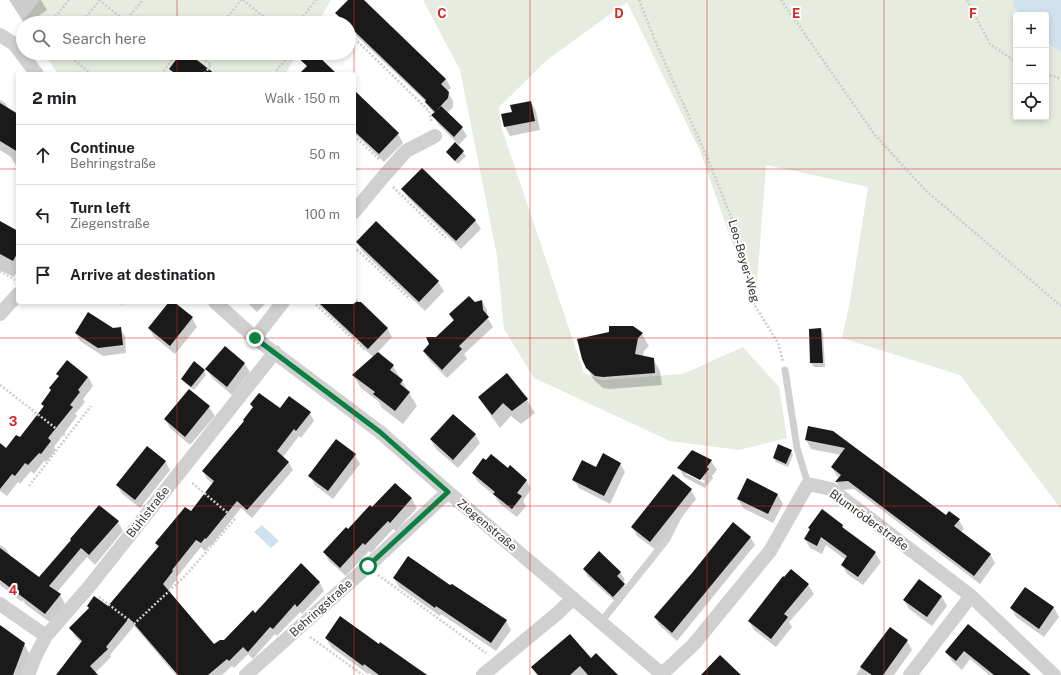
<!DOCTYPE html>
<html lang="en">
<head>
<meta charset="utf-8">
<style>
	body { margin:0; font-family:"Public Sans",sans-serif; background:#f6f6f6; color:#202124 }
	.controls { position:absolute; right:12px; top:12px; display:grid; overflow:hidden; border-radius:4px; box-shadow:0 2px 6px #0003 }
	.controls button { width:36px; height:36px; display:grid; place-items:center; padding:0; border:0; border-bottom:1px solid #e0e0e0; background:#fff; color:#202124; font:20px sans-serif }
	.stop { position:absolute; width:12px; height:12px; margin:-9px; border:3px solid #0b8043; border-radius:50%; background:#fff }
	.stop.end { background:#0b8043; border-color:#fff; box-shadow:0 1px 4px #0008 }
	.list { margin:0; padding:0; list-style:none }
	h2 { display:flex; justify-content:space-between; align-items:center; height:52px; margin:0; padding:0 16px; font-size:17px }
	h2 small { font-size:13px; font-weight:400; color:#757577 }
	.list li { display:grid; grid-template-columns:26px 1fr auto; gap:12px; align-items:center; box-sizing:border-box; height:60px; padding:0 16px; border-top:1px solid #e0e0e0 }
	.list b { display:block; font-size:15px; white-space:nowrap }
	.list p { margin:0; font-size:13px; white-space:nowrap; color:#757577 }
	.list em { font-size:13px; font-style:normal; color:#757577 }
	.icon { flex:none; width:22px; height:22px; fill:none; stroke:currentColor; stroke-width:2; stroke-linecap:round; stroke-linejoin:round }
	.map { position:relative; flex:none; width:1061px; height:675px; overflow:hidden }
	.search { position:absolute; background:#fff; box-shadow:0 2px 6px #0003; left:16px; top:16px; width:340px; height:44px; display:flex; align-items:center; gap:10px; box-sizing:border-box; padding:0 14px; border-radius:22px; color:#757577; font-size:15px }
	.panel { position:absolute; background:#fff; box-shadow:0 2px 6px #0003; left:16px; top:72px; width:340px; height:232px; border-radius:4px }
	.map>svg:first-child { display:block }
</style>
</head>
<body>
<div class="map">
<svg width="1061" height="675" viewBox="0 0 1061 675">
	<rect width="100%" height="100%" fill="#fff"/>
	<path fill="#e6ecdf" fill-rule="evenodd" d="M40 0H331L317 23H24L23 21Z
		M423 0H1061V509L960 375 842 338 850 301 868 187 766 165 755 308 700 151 627 2 547 60 499 107 502 129 584 373 602 380 683 374 743 347 779 387 787 438 739 450 670 441 534 378 504 329 497 256 460 70ZM1016 15H1046V117H1016Z
		M44 53H298L285 74H58Z"/>
	<path fill="#cfe2ee" d="M1014 0H1061V51L1046 43V15H1021L1013 5Z
		M262 525 279 541 271 548 254 532Z"/>
	<path fill="#0003" fill-rule="evenodd" d="M9 0H41L47 10 28 23H24Z
		M349 0H363L446 79 451 88 447 91 453 101V107L447 113 462 128 467 136 459 145 438 124 433 115 434 114 426 102 349 29V23H343L342 21 337 13Z
		M354 91 398 134 403 143 384 162 354 133Z
		M0 100 5 103 9 110 18 115V169L11 157 0 150Z
		M531 102 536 111 540 130 510 136 505 127 503 114 513 113Z
		M463 152 466 156 458 164 447 153Z
		M403 189 475 220 481 229 461 249 408 198Z
		M376 222 438 282 444 291 425 311 362 251 357 242Z
		M0 223 18 233V276L15 274 14 277 0 270Z
		M354 297 387 328 392 337 377 353 393 366 417 406 403 424 382 408 379 402 361 388 353 375 373 357 320 306 317 302H354Z
		M482 301 487 310V317L493 327 464 354 467 359 447 378 429 360 424 351 454 322 450 315Z
		M118 302H124L122 305Z
		M170 302H172L192 318 197 327 175 354 154 337 149 328Z
		M247 302H264L265 304 257 312Z
		M633 327 642 334 649 346 644 351 643 357 653 359 660 371 662 385 610 389 603 388 594 380 587 368Z
		M120 329 125 336 126 353 103 356 80 341 76 333Z
		M821 329 823 333 825 367H814L811 363Z
		M244 363 250 372 232 395 212 378 207 369Z
		M204 371 206 375 194 390 185 383 183 379Z
		M58 374 88 377 93 386 83 399 85 402 75 414 77 416 54 447 56 450 46 462 44 461 34 474 31 471 20 484 18 482 7 496 0 491V451L6 449 20 439 44 408 42 404 52 391 50 388 59 376Z
		M507 375 527 400 535 413 521 424 511 416 500 428 487 410 479 397Z
		M189 390 209 407 215 416 190 445 170 428 165 419Z
		M252 405 280 410 310 413 314 421 301 438 299 436 283 457 289 463 293 470 252 518 241 508 211 546 210 545 205 551 201 547 176 578 177 579 168 591 214 645 224 642 255 614 301 565 320 583 324 591 302 614 300 612 277 636 275 634 253 659 248 654 234 668 232 666 222 675H176L134 626 110 655 111 657 95 673 96 675H57L81 643 75 636 70 628 108 608 159 548 156 544 191 512 213 484 207 479 203 471 245 422 254 408Z
		M833 432 946 517 959 520 964 529 961 532 990 554 995 563 980 584 854 489 841 490 836 482 839 478 837 476 832 467 841 455 811 449 806 440Z
		M475 434 480 443 458 468 436 449 431 440Z
		M791 451 793 455 788 467 776 462 774 457Z
		M693 452 711 461 717 470 712 476 713 478 705 488 684 477 679 468ZM686 472 705 481 704 483 686 474Z
		M355 455 360 464 333 499 315 485 310 476Z
		M165 461 170 470 140 508 122 494 117 485Z
		M620 463 625 472 610 504 579 488 573 479Z
		M508 469 526 480 531 489 523 501 526 506 517 517 499 503 495 496 478 482 473 473Z
		M395 484 412 499 417 508 396 531 393 529 371 553 369 551 346 576 329 561 324 552 372 508Z
		M691 490 696 499 656 550 637 536 632 527Z
		M778 495 783 504 773 523 743 508 738 499Z
		M822 511 843 526 845 531 875 553 881 562 863 585 847 574 842 565 846 560 826 545 822 554 810 548 805 539Z
		M118 522 123 531 95 565 87 557 57 592 60 595 65 604 51 623 25 604 23 600 22 602 0 585V545L6 549 11 557 39 579 72 541Z
		M750 537 755 545 677 641 659 625 655 617Z
		M584 569 620 572 625 580 622 583 629 592 618 604 588 577Z
		M791 571 808 585 814 594 789 622 792 627 776 647 754 630 749 621Z
		M394 578 451 587 506 621 511 630 496 651 441 614 440 616 399 587Z
		M919 580 942 597 947 606 932 626 909 609 904 600Z
		M1026 588 1054 608 1059 617 1044 637 1016 617 1011 608Z
		M968 626 1018 675H989L970 659 962 670 952 661 946 652Z
		M890 628 907 641 912 650 894 675H856Z
		M326 638 379 645 428 675H373L369 673 368 674 331 647Z
		M0 643 24 644 37 667 34 675H0Z
		M591 660 616 675H537L532 668Z"/>
	<path fill="#1a1a1a" d="M348 0H364L446 79 441 84 449 92 448 98 436 111 441 106 463 127 454 137 431 115 435 112 425 102 426 100 349 26V23H346L335 13Z
		M181 53H188L215 74H176L169 69Z
		M293 53H315L337 74H299L307 66Z
		M354 90 399 133 379 154 354 131Z
		M531 101 535 121 504 127 501 114 512 112 510 105Z
		M0 103 18 114V152L0 141Z
		M455 142 464 151 455 161 446 152Z
		M422 168 476 220 456 241 401 189Z
		M0 221 18 231V252L13 261 0 254Z
		M376 221 439 281 419 302 356 242Z
		M469 296 475 302 482 300 483 310 489 317 459 346 462 349 442 370 423 351 429 344 426 337H436L454 320 449 314Z
		M169 302H174L193 317 170 346 148 328Z
		M318 302H361L388 328 368 349Z
		M88 312 113 328 121 327 123 345 98 348 75 333Z
		M609 326H633L643 333 638 338 635 354 654 358 655 373 603 377 595 376 586 368 582 359 577 339 609 332Z
		M821 328 823 363H810L809 329Z
		M225 346 245 363 227 387 205 369Z
		M378 352 394 365 390 370 403 380 400 384 410 392 395 411 373 394 375 392 352 375Z
		M67 360 88 377 78 390 80 392 70 405 73 407 48 438 51 441 41 454 39 453 28 465 25 463 15 476 12 474 0 489V443L6 448 16 435 20 437 44 406 41 404 51 390 49 388 59 376 56 374Z
		M194 361 205 370 191 387 181 379Z
		M507 373 528 399 512 411 503 403 492 415 478 397Z
		M189 389 210 406 185 437 164 419Z
		M259 393 280 408 289 396 311 412 296 431 294 429 277 451 289 462 247 510 237 501 206 539 205 538 201 543 196 540 172 570 173 571 163 584 214 644 220 640H224L253 610 255 613 301 563 320 582 297 607 295 604 273 629 270 627 248 652 243 647 229 661 227 659 208 675H178L129 618 106 647 108 649 90 666 98 675H56L82 641 69 628 89 608 87 606 94 596 108 606 159 546 155 543 185 507 191 511 214 481 202 471 244 421 243 420 253 407 250 404Z
		M453 414 476 434 453 460 430 439Z
		M808 426 833 431 946 515 949 511 960 519 954 526 991 554 974 576 848 481 835 482 841 475 831 467 845 448 805 440Z
		M336 439 356 454 328 491 308 476Z
		M778 444 792 450 786 464 773 458Z
		M147 446 166 461 135 500 116 485Z
		M692 450 712 460 707 467 709 469 700 480 677 468Z
		M603 453 621 463 604 496 572 480 582 460 596 467Z
		M491 454 508 468 510 465 527 480 517 493 522 496 512 509 493 494 495 492 472 473 483 458 486 460Z
		M673 474 692 489 650 542 631 527Z
		M747 478 778 494 768 514 737 499Z
		M395 483 412 498 390 523 388 521 365 545 363 543 340 568 323 552 346 527 348 529 370 505 372 507Z
		M99 505 119 521 89 555 81 548 49 586 61 594 45 614 0 580V548L39 577 71 540 70 539Z
		M822 509 843 525 842 527 876 552 858 577 841 565 847 556 821 537 817 546 804 539 810 529 808 528Z
		M733 522 751 537 672 633 654 617 692 573Z
		M599 551 621 572 617 576 625 584 613 597 583 569Z
		M408 556 450 585 452 584 507 620 491 643 436 606 435 608 393 578Z
		M791 569 809 584 784 614 788 617 771 639 748 621 783 576 784 577Z
		M919 579 942 596 927 617 903 600Z
		M1025 587 1054 607 1039 629 1010 608Z
		M340 616 379 644 380 642 427 675H379L364 664 363 666 325 638Z
		M968 624 1015 662 1031 675H994L964 651 956 661 945 652Z
		M0 625 25 643 13 675H0Z
		M890 627 908 640 883 675H872L860 667Z
		M570 634 591 658 596 653 618 675H588L580 666 570 675H538L531 667Z
		M720 655 741 675H701Z"/>
	<g fill="none" stroke-linecap="round" stroke-linejoin="round">
		<path stroke="#cdcdcd" stroke-width="2.5" stroke-dasharray="2 2" stroke-linecap="butt" d="M99 0 128 23
			M243 0 271 23
			M639 0 654 38 706 155 736 229 754 304 778 343 783 361
			M781 0 875 135 925 190 1061 306
			M967 0 990 44 1016 62
			M125 21 143 0
			M50 23 69 0
			M81 23 100 0
			M223 23 241 0
			M298 23 316 0
			M349 33 429 111 432 122
			M65 53 91 74
			M165 53 173 59
			M196 53 211 65 204 74
			M165 74 163 72 177 53
			M274 74 291 53
			M1046 74 1061 79
			M354 136 379 159
			M393 187 446 238
			M354 247 409 298
			M0 271 15 280
			M313 302 366 351
			M0 385 67 437
			M29 486 91 406
			M378 575 486 653
			M99 597 134 624 185 576 235 519 191 482
			M310 637 363 675"/>
		<path stroke="#d0d0d0" stroke-width="7" d="M785 370 797 448 808 484
			M601 622 667 539 682 509"/>
		<path stroke="#d0d0d0" stroke-width="14" d="M0 35 14 44 37 74
			M354 212 383 177 406 151 435 136
			M215 302 255 338 380 432 448 492 663 675
			M0 314 18 294
			M255 338 283 302
			M0 604 46 636
			M662 674 694 644 770 551 808 484 831 489 971 596 1054 675
			M28 675 36 655 46 636 88 588 275 352
			M246 675 368 566 448 492
			M483 675 559 612 573 598
			M910 675 971 596"/>
	</g>
	<g fill="none" stroke-linecap="round" stroke-linejoin="round">
		<path stroke="#0b8043" stroke-width="5" d="M255 338 380 432 448 492 368 566"/>
	</g>
	<path fill="none" stroke="#d62828" stroke-width="1" stroke-opacity="0.55" d="M177 0V23M354 0V74M530 0V675M707 0V675M884 0V675M177 53V74M0 169H18M354 169H1061M177 302V675M354 302V675M0 338H1061M0 506H1061"/>
	<g text-anchor="middle" stroke-width="4" stroke-linejoin="round" paint-order="stroke">
		<g font-size="12" fill="#333" stroke="#fff">
			<text transform="translate(744 261) rotate(74)" y="4">Leo-Beyer-Weg</text>
			<text transform="translate(148 512) rotate(-52)" y="4">Bühlstraße</text>
			<text transform="translate(869 520) rotate(36)" y="4">Blumröderstraße</text>
			<text transform="translate(487 525) rotate(40)" y="4">Ziegenstraße</text>
			<text transform="translate(321 608) rotate(-42)" y="4">Behringstraße</text>
		</g>
	</g>
	<g font-size="13" text-anchor="middle" font-weight="bold" fill="#d62828" stroke="#fff" stroke-width="4" stroke-linejoin="round" paint-order="stroke">
		<text x="442" y="18">C</text>
		<text x="619" y="18">D</text>
		<text x="796" y="18">E</text>
		<text x="973" y="18">F</text>
		<text x="13" y="426">3</text>
		<text x="13" y="595">4</text>
	</g>
</svg>
<div class="controls">
<button>+</button>
<button>−</button>
<button><svg class="icon" aria-label="locate" viewBox="0 0 24 24"><circle cx="12" cy="12" r="6"/><path d="M12 2v4M12 18v4M2 12h4M18 12h4"/></svg></button>
</div>
<div class="stop" style="left:368px;top:566px"></div>
<div class="stop end" style="left:255px;top:338px"></div>
<div class="search"><svg class="icon" aria-label="search" viewBox="0 0 24 24"><circle cx="10" cy="10" r="6"/><path d="M15 15l6 6"/></svg>Search here</div>
<section class="panel">
<h2>2 min<small>Walk · 150 m</small></h2>
<ul class="list">
<li><svg class="icon" aria-label="ahead" viewBox="0 0 24 24"><path d="M12 20V5M6 11l6-6 6 6"/></svg><div><b>Continue</b><p>Behringstraße</p></div><em>50 m</em></li>
<li><svg class="icon" aria-label="left" viewBox="0 0 24 24"><path d="M17 20v-9H6M10 6l-5 5 5 5"/></svg><div><b>Turn left</b><p>Ziegenstraße</p></div><em>100 m</em></li>
<li><svg class="icon" aria-label="arrive" viewBox="0 0 24 24"><path d="M6 21V4h12l-3 4 3 4H6"/></svg><div><b>Arrive at destination</b></div></li>
</ul>
</section>
</div>
</body>
</html>
